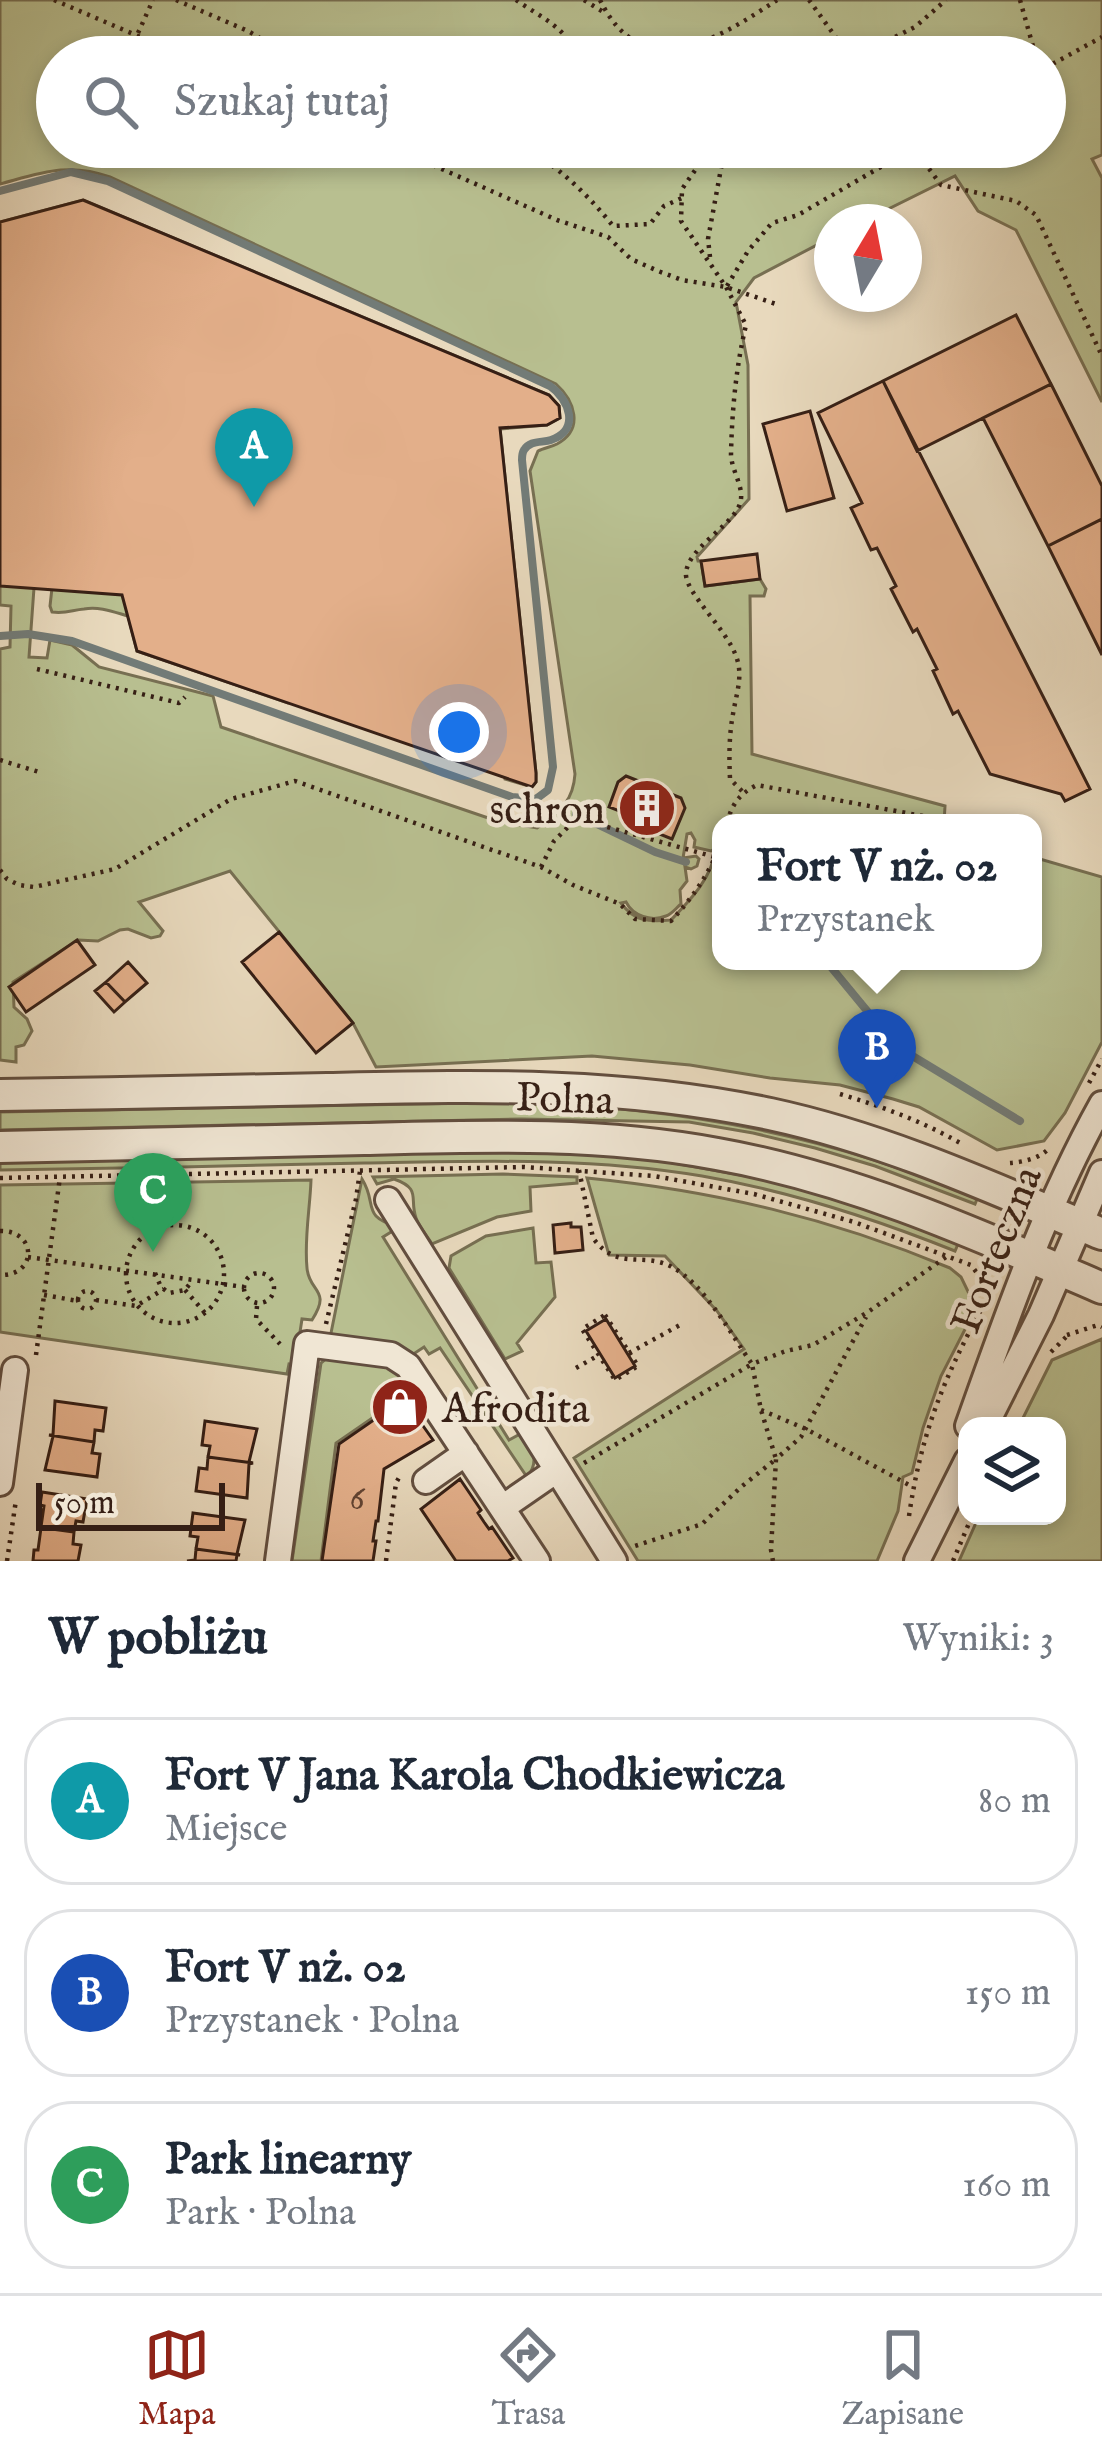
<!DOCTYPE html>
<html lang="pl">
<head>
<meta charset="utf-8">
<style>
	body { margin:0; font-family:"IM FELL English",serif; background:#f2f2f3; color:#1f2937 }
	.controls { position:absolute; right:36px; bottom:36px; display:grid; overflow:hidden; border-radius:24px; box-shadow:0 6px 18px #0003 }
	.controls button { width:108px; height:108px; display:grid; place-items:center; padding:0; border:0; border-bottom:3px solid #e0e1e3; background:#fff; color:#1f2937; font:60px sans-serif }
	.compass { position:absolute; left:814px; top:204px; width:108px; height:108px; border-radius:50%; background:#fff; box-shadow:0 6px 18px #0003; rotate:10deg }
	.scale { position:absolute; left:36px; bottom:30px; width:189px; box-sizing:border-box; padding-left:12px; border:6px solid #361f15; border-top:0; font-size:33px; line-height:42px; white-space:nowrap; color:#361f15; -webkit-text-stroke:9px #f0e6d4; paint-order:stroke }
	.you { position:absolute; left:459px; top:732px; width:42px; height:42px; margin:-30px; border:9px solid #fff; border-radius:50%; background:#1a73e8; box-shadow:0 0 0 18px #1a73e833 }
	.badge { display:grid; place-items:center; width:78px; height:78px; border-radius:50%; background:#8f2418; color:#fff; font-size:39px; font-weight:700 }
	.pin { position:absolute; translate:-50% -99px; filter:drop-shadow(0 3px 6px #0008) }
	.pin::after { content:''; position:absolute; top:63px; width:42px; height:36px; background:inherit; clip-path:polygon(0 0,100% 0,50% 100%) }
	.popup { position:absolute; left:712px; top:814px; width:330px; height:156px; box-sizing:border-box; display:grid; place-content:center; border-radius:24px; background:#fff; filter:drop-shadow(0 3px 9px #0005); font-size:39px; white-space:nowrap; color:#747a83 }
	.popup b { font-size:45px; color:#1f2937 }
	.popup::after { content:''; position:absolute; left:50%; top:100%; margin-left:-24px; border:24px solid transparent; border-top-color:#fff }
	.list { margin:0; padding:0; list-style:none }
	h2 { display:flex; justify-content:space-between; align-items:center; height:156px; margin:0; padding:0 48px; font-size:51px }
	h2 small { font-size:39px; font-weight:400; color:#747a83 }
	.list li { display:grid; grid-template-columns:78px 1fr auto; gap:36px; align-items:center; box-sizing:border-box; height:168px; margin:0 24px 24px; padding:0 24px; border:3px solid #e0e1e3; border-radius:48px }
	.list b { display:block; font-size:45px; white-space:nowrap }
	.list p { margin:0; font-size:39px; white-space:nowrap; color:#747a83 }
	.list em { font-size:39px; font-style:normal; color:#747a83 }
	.icon { flex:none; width:66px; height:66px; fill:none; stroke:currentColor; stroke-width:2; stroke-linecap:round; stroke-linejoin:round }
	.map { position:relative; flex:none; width:1102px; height:1561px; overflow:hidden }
	.search { position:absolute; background:#fff; box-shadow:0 6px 18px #0003; left:36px; right:36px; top:36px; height:132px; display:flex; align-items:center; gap:30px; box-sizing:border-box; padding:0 42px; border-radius:66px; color:#747a83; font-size:45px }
	.sheet { height:732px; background:#fff }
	nav { display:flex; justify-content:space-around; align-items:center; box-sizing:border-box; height:168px; border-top:3px solid #e0e1e3; background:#fff; font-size:33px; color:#747a83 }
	nav a { display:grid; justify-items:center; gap:6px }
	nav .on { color:#8f2418 }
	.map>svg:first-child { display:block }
</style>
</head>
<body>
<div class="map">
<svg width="1102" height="1561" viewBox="0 0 1102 1561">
	<rect width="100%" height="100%" fill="#e8d9bd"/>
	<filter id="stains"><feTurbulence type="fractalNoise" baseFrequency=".00167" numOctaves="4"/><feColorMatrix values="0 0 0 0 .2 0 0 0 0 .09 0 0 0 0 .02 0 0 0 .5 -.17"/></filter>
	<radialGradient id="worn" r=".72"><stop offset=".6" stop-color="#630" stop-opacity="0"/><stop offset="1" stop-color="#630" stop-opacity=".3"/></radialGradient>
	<path fill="#b8bf90" stroke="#776f52" stroke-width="3" fill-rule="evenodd" d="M0 0H1102V155L1092 159 1102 178V402L1016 230 978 211 955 176 862 222H832V237L754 278 736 302 748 365 749 499 697 557 698 561H701L705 586 760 579 766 589 764 596H750L752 754 945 806 944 823H721V961H1033V857L1102 877V1042L1065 1113 1044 1141 997 1150 919 1107 893 1099 840 1085 770 1078 690 1065 592 1056 376 1067 353 1023 230 871 139 902 163 931 160 936 151 938 128 929 120 930 98 941 78 940 13 982 14 1007 27 1019 32 1031 24 1045 16 1047V1062L0 1060V649L10 647 11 606 0 605V222L83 200 549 395 559 406 560 418 547 425 500 429 536 773V782L532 787 505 779 503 767 308 699 288 703 137 651 128 616C114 612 99 606 84 609 72 610 66 614 52 612L50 606 52 588H34L29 657 47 658 50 640 72 645 99 667 213 696 221 727 497 821 537 828C559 811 573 803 575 774L530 471 538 451C544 448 551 447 557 444 585 429 574 400 556 384L110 177C68 162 41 173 0 184ZM57 57H1045V147H57ZM691 833 695 840 694 847 711 851 716 848C712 878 691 899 671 920 649 922 635 922 621 903L626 902C633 916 651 922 666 916 672 914 676 908 681 904L680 890 687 881 685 867 691 869 697 866 699 859 696 856 683 858 687 834Z
		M518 1102C679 1108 829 1134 977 1199L975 1204 875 1166 815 1148 753 1133 689 1122 521 1119 0 1130V1112Z
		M464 1151 605 1155 657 1160 768 1180 859 1205 958 1244 955 1251C873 1218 789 1191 702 1176 590 1157 478 1161 365 1163 243 1166 122 1168 0 1170V1161Z
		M503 1174 577 1177V1183L530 1187 531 1211 497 1217 432 1244C427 1236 419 1227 416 1218 409 1198 422 1189 394 1179L377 1184 373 1177Z
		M587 1178C716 1191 830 1218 950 1268L961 1277 976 1308 941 1376 923 1428 912 1473 903 1477 898 1511 877 1561H638L574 1458 744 1349 717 1311 665 1256 609 1255Z
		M362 1179C378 1204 360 1217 399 1227L383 1237 509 1440 522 1433C533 1446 540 1462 527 1477L440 1348 429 1354 424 1347 412 1355 330 1338Z
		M311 1180C310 1209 304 1239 307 1268 309 1293 332 1289 312 1320L302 1319 295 1365 289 1364 287 1374 0 1332V1185Z
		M533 1228 536 1263 551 1262 555 1297 517 1343 522 1351 505 1359 449 1268 451 1256 486 1236Z
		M1102 1339V1561H959L979 1516H1057V1426H1019L1052 1360Z
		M329 1356C356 1360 386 1358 405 1379L404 1392 400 1399 336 1443 321 1561H292L321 1363Z"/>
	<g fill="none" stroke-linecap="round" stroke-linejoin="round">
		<path stroke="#727b77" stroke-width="8" d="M0 191 71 172 108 181 550 386C569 399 581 430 551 440 542 443 530 440 524 450 522 453 522 456 522 460L553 767 548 790 536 799 512 797 72 641 28 634 0 636
			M576 814 655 852 686 862
			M826 961 896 1046 1020 1121"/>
	</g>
	<path fill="#e3af8a" stroke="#361f15" stroke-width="3" d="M83 200 549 395 559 406 560 418 547 425 500 428 536 773V782L532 787 137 651 122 595 0 586V222Z
		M1016 315 1051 384 917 451 883 381Z
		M883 381 1090 789 1065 801 1061 794 990 774 958 711 953 714 933 671 937 669 917 629 913 632 891 589 896 586 877 548 871 550 851 508 862 503 818 413Z
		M1051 384 1102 486V519L1048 546 983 418Z
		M810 411 834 498 787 511 763 424Z
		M1102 519V655L1048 546Z
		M757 554 760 579 705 586 701 561Z
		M626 776 681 798 685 808 672 839 657 833 660 827 609 807 618 782Z
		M279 932 353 1023 316 1053 242 962Z
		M77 940 95 965 26 1012 9 987Z
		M128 962 147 983 125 1002 106 982Z
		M106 982 125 1002 114 1012 95 991Z
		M571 1223V1227H581L583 1250 555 1253 553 1225Z
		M606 1319 635 1366 615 1378 586 1331Z
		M404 1399 433 1440 384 1469 378 1521H376L373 1541H376L373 1561H322L339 1444Z
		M55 1401 106 1408 103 1431 95 1430 94 1442 49 1435H53Z
		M205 1421 257 1429 249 1462 253 1463 208 1457 210 1446 202 1445Z
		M49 1435 94 1442 92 1453 100 1454 97 1477 45 1470 53 1436Z
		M208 1457 253 1463 249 1464 247 1498 196 1491 199 1468 207 1469Z
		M460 1479 481 1510 478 1513 484 1522 489 1529 492 1527 513 1558 508 1561H456L421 1509Z
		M42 1492 87 1499 83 1522 76 1521 74 1532 37 1527H41L44 1506 40 1505Z
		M193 1513 245 1520 237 1554 240 1555 196 1549 198 1537 190 1536Z
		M37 1527 74 1532 73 1544 81 1545 78 1561H33L34 1550H38L41 1528Z
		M196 1549 240 1555H237L236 1561H187L195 1560Z"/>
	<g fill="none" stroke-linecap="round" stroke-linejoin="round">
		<defs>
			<path id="minor" d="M388 1200 614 1561
				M968 1426C1007 1316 1045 1206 1102 1104
				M985 1426 1041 1315 1102 1173
				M426 1481 466 1453
				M0 1483 15 1370
				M502 1508 557 1470
				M278 1561 307 1344 391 1355 408 1366 537 1561
				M917 1561 967 1461"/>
			<path id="tertiary" d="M0 1095C109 1093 218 1092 327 1089 478 1086 620 1082 770 1114 886 1139 993 1188 1102 1234
				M0 1147C121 1145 242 1141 364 1139 482 1136 600 1132 717 1154 852 1178 977 1234 1102 1288"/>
		</defs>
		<use href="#minor" stroke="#624e3f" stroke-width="30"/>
		<use href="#tertiary" stroke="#624e3f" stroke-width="36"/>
		<path stroke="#361f15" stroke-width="4.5" stroke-dasharray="3 6" stroke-linecap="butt" d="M54 0 187 57
			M176 0 248 31 284 52 309 57
			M516 0C539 16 569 29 577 57
			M584 0 605 13
			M600 0C643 88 719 38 777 0
			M809 0 850 57
			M1020 0 1036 57
			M138 33 153 0
			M855 57 915 27 946 0
			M1045 68 1102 37
			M392 147 557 220 608 237 631 259 658 271 682 280 726 287 776 304
			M521 147C555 162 590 197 613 226L650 224 664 206 682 198
			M722 147 698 166 682 189 681 221 726 287 746 325C736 367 732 410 731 454 731 472 748 491 738 508 728 528 688 549 686 573 684 592 729 631 737 659 743 677 736 695 733 714 729 735 729 757 730 779L743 792
			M913 147 941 185 1016 201 1036 215 1102 356
			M710 257 708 239 725 147
			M727 286 748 251 772 223 798 215 915 147
			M37 669 179 703 185 697
			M0 760 39 772
			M727 823C732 804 739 794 757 785L960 823
			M541 867 554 841 571 824 593 823 715 857
			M0 870 7 879 19 885 34 887 115 869 231 799 295 781 541 867 573 885 620 904 635 919 671 921C694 896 709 874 721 843
			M1089 1083 1102 1059
			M840 1094C883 1107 922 1121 962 1144
			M1010 1163C1023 1162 1041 1158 1049 1148
			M579 1170 593 1238C618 1272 643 1251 672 1267 705 1285 730 1333 752 1364L786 1351 813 1345 868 1312 946 1257
			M0 1178 524 1167 654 1176 754 1194 854 1222 971 1265 992 1293
			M126 1274a49 49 0 1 1 98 0a49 49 0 1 1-98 0Z
			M0 1231C37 1230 38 1276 0 1275
			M28 1257 244 1287
			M155 1273 161 1287 169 1293 185 1290 192 1281
			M244 1288a15 15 0 1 1 30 0a15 15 0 1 1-30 0Z
			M185 1290 205 1313
			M78 1300a9 9 0 1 1 18 0a9 9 0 1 1-18 0Z
			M44 1295 78 1301
			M96 1300 136 1306 164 1289
			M257 1306 256 1319 280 1344
			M605 1315 638 1366 615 1380 582 1329Z
			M326 1324 356 1199 360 1171
			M1067 1335 1098 1325 1102 1327
			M1051 1352 1068 1335
			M629 1353 680 1325
			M36 1355 60 1177
			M576 1368 599 1355
			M761 1410 806 1429 911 1486
			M584 1463 752 1364 761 1410 776 1459 741 1487 702 1524 635 1546
			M909 1516C921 1434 943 1380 982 1308
			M7 1561 16 1500
			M386 1561 396 1483 401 1474
			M773 1561 771 1550 776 1459 801 1437 866 1317
			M953 1561 972 1516"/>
		<use href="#minor" stroke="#f0e6d4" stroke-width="24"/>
		<use href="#tertiary" stroke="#f0e6d4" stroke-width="30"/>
	</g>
	<defs>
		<symbol id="building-disc" viewBox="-11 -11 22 22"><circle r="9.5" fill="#8f2418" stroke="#f0e6d4"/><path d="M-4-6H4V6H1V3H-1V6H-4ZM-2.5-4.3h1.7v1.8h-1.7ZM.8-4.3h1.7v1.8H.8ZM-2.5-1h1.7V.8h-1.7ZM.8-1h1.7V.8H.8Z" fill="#fff"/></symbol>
		<symbol id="shop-disc" viewBox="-11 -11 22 22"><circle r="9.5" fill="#8f2418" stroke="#f0e6d4"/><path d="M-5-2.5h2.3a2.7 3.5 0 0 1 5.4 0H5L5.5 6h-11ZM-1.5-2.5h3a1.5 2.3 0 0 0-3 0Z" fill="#fff"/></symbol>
	</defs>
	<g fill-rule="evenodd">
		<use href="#building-disc" x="614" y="775" width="66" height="66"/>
		<use href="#shop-disc" x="367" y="1374" width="66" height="66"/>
	</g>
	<g text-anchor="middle" stroke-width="9" stroke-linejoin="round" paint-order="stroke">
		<g font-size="36" fill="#614332">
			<text x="357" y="1509">6</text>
		</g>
		<g font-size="42" fill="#361f15" stroke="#f0e6d4" text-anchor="end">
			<text x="605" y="823">schron</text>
			<text x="442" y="1422" text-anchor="start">Afrodita</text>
		</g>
		<g font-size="42" fill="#361f15" stroke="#f0e6d4">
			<text transform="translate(565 1097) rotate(2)" y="15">Polna</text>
			<text transform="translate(995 1249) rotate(-68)" y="15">Forteczna</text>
		</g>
	</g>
	<rect width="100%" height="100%" filter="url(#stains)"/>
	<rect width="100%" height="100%" fill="url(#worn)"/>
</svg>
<div class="controls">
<button><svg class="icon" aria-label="layers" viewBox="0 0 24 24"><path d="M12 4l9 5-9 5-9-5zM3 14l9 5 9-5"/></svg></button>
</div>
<svg class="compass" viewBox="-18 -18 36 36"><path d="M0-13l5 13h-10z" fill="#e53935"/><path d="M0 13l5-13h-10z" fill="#747a83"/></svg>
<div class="scale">50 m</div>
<div class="you"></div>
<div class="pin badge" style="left:254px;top:507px;background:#0f9aa8">A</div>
<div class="pin badge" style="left:877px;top:1108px;background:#1a4fb4">B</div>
<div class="popup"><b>Fort V nż. 02</b>Przystanek</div>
<div class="pin badge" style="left:153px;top:1252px;background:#2e9e5b">C</div>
<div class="search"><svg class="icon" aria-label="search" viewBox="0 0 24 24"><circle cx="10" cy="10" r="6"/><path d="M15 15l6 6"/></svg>Szukaj tutaj</div>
</div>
<section class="sheet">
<h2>W pobliżu<small>Wyniki: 3</small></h2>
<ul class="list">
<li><span class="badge" style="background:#0f9aa8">A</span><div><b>Fort V Jana Karola Chodkiewicza</b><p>Miejsce</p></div><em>80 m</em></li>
<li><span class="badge" style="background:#1a4fb4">B</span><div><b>Fort V nż. 02</b><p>Przystanek · Polna</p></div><em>150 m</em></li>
<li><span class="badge" style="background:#2e9e5b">C</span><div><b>Park linearny</b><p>Park · Polna</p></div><em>160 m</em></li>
</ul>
</section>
<nav>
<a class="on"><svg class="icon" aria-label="map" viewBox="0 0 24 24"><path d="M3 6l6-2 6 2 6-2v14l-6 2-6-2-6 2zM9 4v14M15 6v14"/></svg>Mapa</a>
<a><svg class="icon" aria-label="directions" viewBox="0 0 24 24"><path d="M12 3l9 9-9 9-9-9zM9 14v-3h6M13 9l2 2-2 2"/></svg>Trasa</a>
<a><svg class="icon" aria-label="saved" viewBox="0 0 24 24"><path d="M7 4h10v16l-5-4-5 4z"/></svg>Zapisane</a>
</nav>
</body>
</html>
